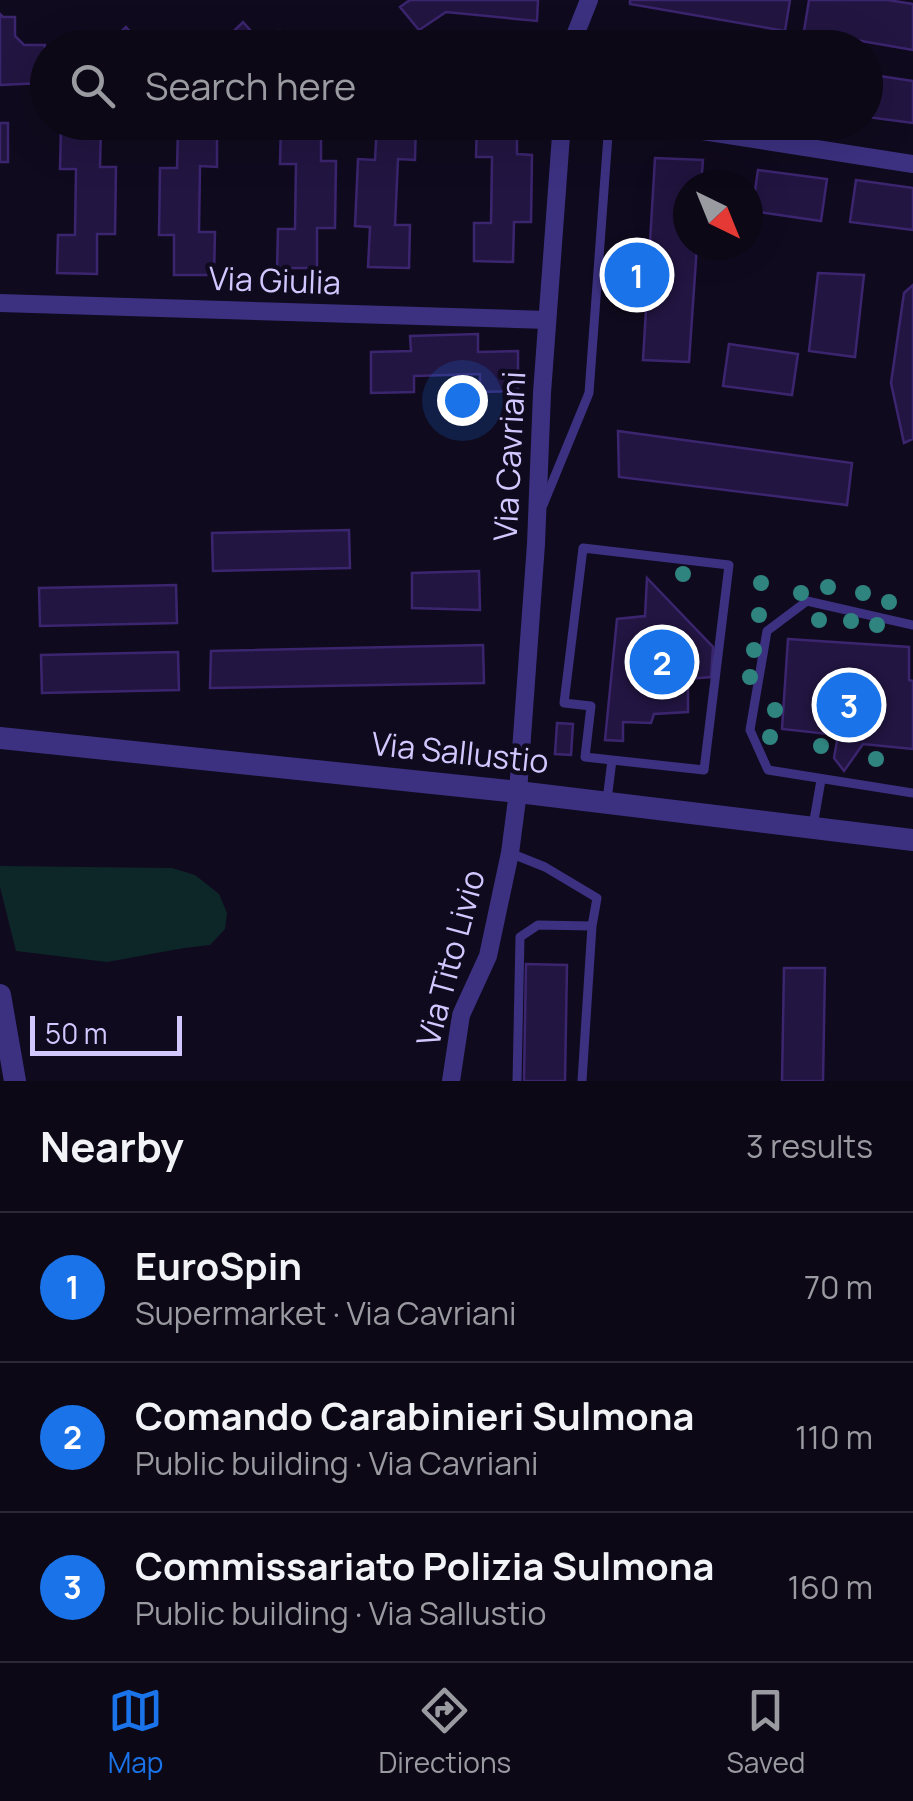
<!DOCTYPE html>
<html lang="en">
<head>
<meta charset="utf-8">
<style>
	body { margin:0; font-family:Manrope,sans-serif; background:#1a1623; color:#f1f3f6 }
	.compass { position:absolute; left:673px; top:170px; width:90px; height:90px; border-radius:50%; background:#0c0816; box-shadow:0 10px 40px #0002; rotate:137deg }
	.scale { position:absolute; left:30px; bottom:25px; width:152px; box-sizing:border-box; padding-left:10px; border:5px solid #d3c7ff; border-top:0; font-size:28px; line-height:35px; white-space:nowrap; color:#d3c7ff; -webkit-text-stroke:8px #100a1e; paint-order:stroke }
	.you { position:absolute; left:462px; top:400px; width:35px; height:35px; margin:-25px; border:8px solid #fff; border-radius:50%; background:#1a73e8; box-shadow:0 0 0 15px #1a73e833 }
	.badge { display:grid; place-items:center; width:65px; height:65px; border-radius:50%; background:#1a73e8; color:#fff; font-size:32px; font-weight:700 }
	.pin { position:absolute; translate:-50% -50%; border:5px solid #fff; box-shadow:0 2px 10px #0006 }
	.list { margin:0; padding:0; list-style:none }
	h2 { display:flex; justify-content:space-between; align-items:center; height:130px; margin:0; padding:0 40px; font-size:42px }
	h2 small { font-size:32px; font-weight:400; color:#9a9aa1 }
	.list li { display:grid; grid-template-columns:65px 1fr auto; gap:30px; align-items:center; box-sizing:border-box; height:150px; padding:0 40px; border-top:2px solid #2c2935 }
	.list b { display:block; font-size:38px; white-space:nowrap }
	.list p { margin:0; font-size:32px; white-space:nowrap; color:#9a9aa1 }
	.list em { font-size:32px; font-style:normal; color:#9a9aa1 }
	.icon { flex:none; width:55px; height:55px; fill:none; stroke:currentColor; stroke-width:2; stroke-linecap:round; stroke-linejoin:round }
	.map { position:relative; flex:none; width:913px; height:1081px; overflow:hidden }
	.search { position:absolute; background:#0c0816; box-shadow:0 10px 40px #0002; left:30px; right:30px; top:30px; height:110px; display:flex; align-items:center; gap:25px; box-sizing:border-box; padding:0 35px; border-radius:55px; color:#9a9aa1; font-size:38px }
	.sheet { height:580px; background:#0c0816 }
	nav { display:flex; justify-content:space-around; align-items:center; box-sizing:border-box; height:140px; border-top:2px solid #2c2935; background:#0c0816; font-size:28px; color:#9a9aa1 }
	nav a { display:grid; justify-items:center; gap:5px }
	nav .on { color:#1a73e8 }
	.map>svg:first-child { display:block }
</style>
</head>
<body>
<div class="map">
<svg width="913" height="1081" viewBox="0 0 913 1081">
	<rect width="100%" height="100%" fill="#100a1e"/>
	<path fill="#0d2728" d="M0 866 172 868 195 875 219 894 227 913 225 929 210 945 184 948 107 962 16 951 0 887Z"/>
	<path fill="#221541" stroke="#3b256f" stroke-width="2.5" d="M410 0H538L537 21 446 12 419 30 400 7Z
		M630 0H790L785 31 630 4Z
		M809 0H888L913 4V50L804 31Z
		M0 14 3 17H15V36L24 45H45L43 83 0 85Z
		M243 22 252 32 280 31V48H187V36L230 35Z
		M126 27 135 37 163 36V48H69V41L112 40Z
		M873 75 913 81V123L867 117Z
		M281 122H321V161H336L335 228H317V268H277L278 229H295L296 164H280Z
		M377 122H416L415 160 398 159 395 225H410L409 268 368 267 370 227 355 226 358 159 375 160Z
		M477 122H517V154L532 155 531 222H514L513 262 474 261V223H491L492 157H476Z
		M0 123H8V162H0Z
		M61 126 101 127 100 167H116L115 234H97V274L57 273 58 235H75L76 169H60Z
		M178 128H217V167L200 166 199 232H215L214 275H174V235H159L160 168H177Z
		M655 158 703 160 701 185H688V245H697L689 362 643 360Z
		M758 170 827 179 821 221 752 211Z
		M856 180 913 188V230L850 222Z
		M818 273 864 275 855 357 809 351Z
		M913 285V439L904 443 891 383 904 293Z
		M478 334V352L518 351V391L480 392V374L414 376V392L371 393V352L411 351 410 336Z
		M729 344 798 354 792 395 723 386Z
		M618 431 852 463 847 505 619 477Z
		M349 530 350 568 213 571 212 533Z
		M479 571 480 610 412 608V573Z
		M647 578 713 647 711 677 688 679V712L654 714 651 723 623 722V741L605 740 617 619 645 616Z
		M176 585 177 623 40 626 39 588Z
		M788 639 909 647V680L913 681V749L863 744 844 771 834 758 838 735 782 729Z
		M483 645 484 683 210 688 211 651Z
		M178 652 179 690 42 693 41 655Z
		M557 723 573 724 571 755 555 754Z
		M526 964 567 965 565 1081H524Z
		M784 968H825L823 1081H782Z"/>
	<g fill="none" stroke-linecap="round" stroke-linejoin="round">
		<path stroke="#3c3181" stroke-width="9" d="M543 505 589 393 609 122
			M913 625 807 601 767 631 750 730 768 770 913 793
			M607 800 612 760 704 770 729 565 583 548 564 703 591 706 585 757 612 760
			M813 826 821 780
			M510 853 545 867 597 898 592 926 582 1081
			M517 1081 520 937 538 925 592 926"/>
		<path stroke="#3c3181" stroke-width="18" d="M570 48 589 0
			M645 122 913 164
			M0 303 547 320
			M451 1081 461 1015 488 956 510 853 518 792 536 544 542 393 562 122"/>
		<path stroke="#3c3181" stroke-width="22" d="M0 738 518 792 913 840
			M0 995 15 1081"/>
	</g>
	<g fill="#308480">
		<circle cx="683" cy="574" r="8"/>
		<circle cx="761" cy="583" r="8"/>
		<circle cx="828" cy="587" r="8"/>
		<circle cx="801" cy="593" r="8"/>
		<circle cx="863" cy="593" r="8"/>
		<circle cx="889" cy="602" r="8"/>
		<circle cx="759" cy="615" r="8"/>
		<circle cx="819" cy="620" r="8"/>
		<circle cx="851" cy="621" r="8"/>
		<circle cx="877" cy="625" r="8"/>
		<circle cx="754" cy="650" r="8"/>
		<circle cx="750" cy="677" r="8"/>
		<circle cx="775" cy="710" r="8"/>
		<circle cx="770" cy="737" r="8"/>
		<circle cx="821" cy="746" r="8"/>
		<circle cx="876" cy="759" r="8"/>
	</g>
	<g text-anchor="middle" stroke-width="9" stroke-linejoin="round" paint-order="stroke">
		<g font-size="32" fill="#d3c7ff" stroke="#100a1e">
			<text transform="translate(275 281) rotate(2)" y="11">Via Giulia</text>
			<text transform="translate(510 456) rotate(-87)" y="11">Via Cavriani</text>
			<text transform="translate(460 753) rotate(6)" y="11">Via Sallustio</text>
			<text transform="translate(451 958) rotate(-75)" y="11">Via Tito Livio</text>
		</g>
	</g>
</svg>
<svg class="compass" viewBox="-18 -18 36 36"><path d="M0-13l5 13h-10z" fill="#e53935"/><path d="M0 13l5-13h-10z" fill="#9a9aa1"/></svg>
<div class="scale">50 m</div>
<div class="you"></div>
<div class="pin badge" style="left:637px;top:275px">1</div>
<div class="pin badge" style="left:662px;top:662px">2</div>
<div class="pin badge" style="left:849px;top:705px">3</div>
<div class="search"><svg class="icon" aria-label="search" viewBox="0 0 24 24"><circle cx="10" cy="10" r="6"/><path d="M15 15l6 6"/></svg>Search here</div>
</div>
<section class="sheet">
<h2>Nearby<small>3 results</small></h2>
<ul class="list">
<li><span class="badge">1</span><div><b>EuroSpin</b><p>Supermarket · Via Cavriani</p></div><em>70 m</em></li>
<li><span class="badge">2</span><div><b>Comando Carabinieri Sulmona</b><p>Public building · Via Cavriani</p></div><em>110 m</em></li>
<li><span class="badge">3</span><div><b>Commissariato Polizia Sulmona</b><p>Public building · Via Sallustio</p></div><em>160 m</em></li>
</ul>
</section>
<nav>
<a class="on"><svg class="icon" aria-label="map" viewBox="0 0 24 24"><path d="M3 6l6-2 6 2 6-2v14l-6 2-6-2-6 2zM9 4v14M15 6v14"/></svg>Map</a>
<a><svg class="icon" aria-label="directions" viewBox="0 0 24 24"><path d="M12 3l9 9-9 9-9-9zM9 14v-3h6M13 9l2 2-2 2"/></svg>Directions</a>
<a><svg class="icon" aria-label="saved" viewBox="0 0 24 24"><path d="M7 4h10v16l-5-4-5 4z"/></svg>Saved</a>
</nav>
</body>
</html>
